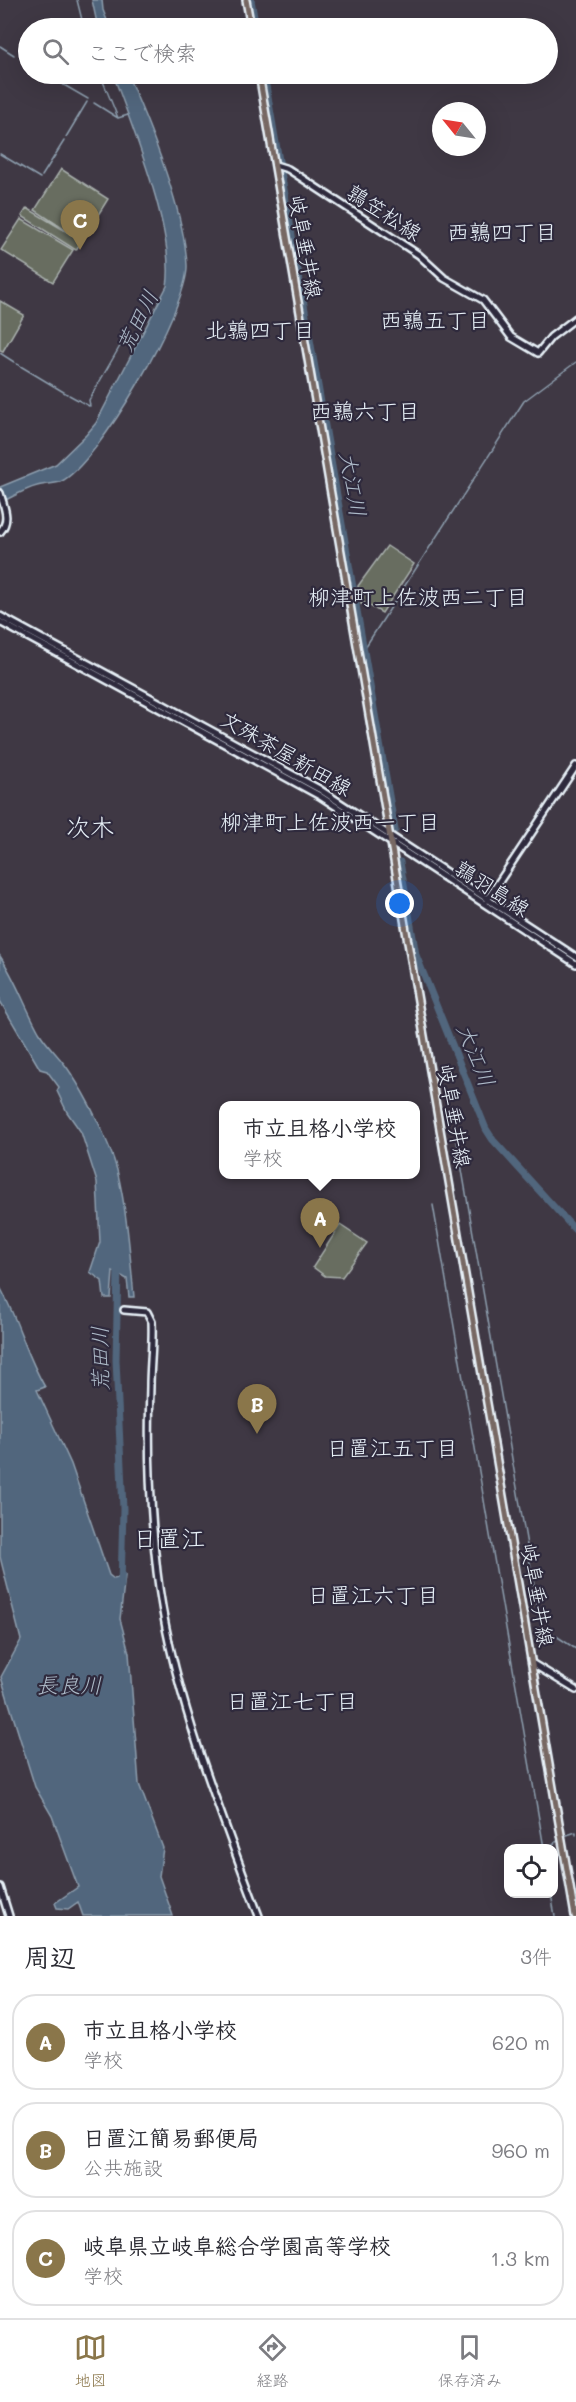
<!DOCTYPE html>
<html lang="ja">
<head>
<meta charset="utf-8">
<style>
	body { margin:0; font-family:Mali,"Klee One",sans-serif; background:#f7f7f7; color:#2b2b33 }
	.controls { position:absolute; right:18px; bottom:18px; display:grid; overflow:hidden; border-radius:12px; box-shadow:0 6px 24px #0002 }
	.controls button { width:54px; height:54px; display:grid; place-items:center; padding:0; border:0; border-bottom:2px solid #e1e1e2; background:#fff; color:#2b2b33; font:30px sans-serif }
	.compass { position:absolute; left:432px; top:102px; width:54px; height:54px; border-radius:50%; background:#fff; box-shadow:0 6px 24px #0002; rotate:300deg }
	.you { position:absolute; left:400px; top:904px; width:21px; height:21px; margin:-15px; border:4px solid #fff; border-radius:50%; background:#1a73e8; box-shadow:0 0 0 9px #1a73e833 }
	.badge { display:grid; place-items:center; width:39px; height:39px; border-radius:50%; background:#8a764a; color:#fff; font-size:20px; font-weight:700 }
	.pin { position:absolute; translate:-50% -50px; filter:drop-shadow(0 2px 3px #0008) }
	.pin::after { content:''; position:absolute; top:32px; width:21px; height:18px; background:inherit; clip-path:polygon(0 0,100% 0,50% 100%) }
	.popup { position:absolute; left:219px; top:1101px; width:201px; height:78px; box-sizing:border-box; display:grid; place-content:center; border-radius:12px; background:#fff; filter:drop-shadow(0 2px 4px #0005); font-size:20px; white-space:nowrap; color:#7c7c81 }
	.popup b { font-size:22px; color:#2b2b33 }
	.popup::after { content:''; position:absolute; left:50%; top:100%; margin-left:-12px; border:12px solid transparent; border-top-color:#fff }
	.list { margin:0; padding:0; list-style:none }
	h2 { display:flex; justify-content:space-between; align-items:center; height:78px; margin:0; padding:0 24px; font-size:26px }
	h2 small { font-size:20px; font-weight:400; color:#7c7c81 }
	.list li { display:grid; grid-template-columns:39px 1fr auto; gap:18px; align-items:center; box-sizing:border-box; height:96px; margin:0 12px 12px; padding:0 12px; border:2px solid #e1e1e2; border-radius:24px }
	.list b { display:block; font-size:22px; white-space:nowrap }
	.list p { margin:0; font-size:20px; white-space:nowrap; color:#7c7c81 }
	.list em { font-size:20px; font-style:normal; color:#7c7c81 }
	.icon { flex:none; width:33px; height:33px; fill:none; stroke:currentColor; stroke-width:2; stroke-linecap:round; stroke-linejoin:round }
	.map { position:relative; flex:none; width:576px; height:1916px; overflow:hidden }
	.search { position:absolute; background:#fff; box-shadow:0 6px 24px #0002; left:18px; right:18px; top:18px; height:66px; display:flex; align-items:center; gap:15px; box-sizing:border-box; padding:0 21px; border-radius:33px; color:#7c7c81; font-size:22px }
	.sheet { height:402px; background:#fff }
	nav { display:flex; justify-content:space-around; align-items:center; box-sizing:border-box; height:84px; border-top:2px solid #e1e1e2; background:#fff; font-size:16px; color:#7c7c81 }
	nav a { display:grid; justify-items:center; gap:3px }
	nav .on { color:#8a764a }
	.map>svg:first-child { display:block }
</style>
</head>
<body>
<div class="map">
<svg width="576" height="1916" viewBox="0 0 576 1916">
	<rect width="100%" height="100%" fill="#3f3844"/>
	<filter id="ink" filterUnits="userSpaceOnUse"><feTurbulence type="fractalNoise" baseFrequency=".0167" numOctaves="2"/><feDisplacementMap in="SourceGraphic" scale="12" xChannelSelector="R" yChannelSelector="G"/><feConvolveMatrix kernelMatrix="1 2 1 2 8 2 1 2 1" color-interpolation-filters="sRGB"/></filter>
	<g filter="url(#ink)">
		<path fill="#676d60" stroke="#a8afac" stroke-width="1.5" d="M61 169 108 199 76 250 22 216 27 208 79 239 35 210Z
			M21 219 73 250 53 282 1 250Z
			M0 301 24 315 3 351 0 350Z
			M387 546 414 564 382 613 365 603 361 604 358 586Z
			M340 1225 367 1243 342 1277 325 1276 313 1267Z"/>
		<path fill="#51667d" stroke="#8d9eae" stroke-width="1.5" d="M92 0H102L103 10 110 28H98Z
			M113 74H127C150 126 184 208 187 265 189 306 98 465 60 482 53 484 44 484 37 486 25 489 12 497 0 503V487L56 464 86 435 96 423 167 286C176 233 132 127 113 74Z
			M0 956C16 980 25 1007 39 1032 48 1047 61 1058 70 1072 87 1097 109 1141 117 1170 127 1211 130 1255 134 1297H129L127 1279 113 1271 111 1298H104L102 1281 90 1272 100 1242 97 1182 81 1132 67 1112 57 1091 59 1087 47 1071 40 1069 0 1001Z
			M0 1287C18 1319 26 1355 45 1387L37 1390 71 1464 109 1575 114 1579 125 1576 120 1619 129 1653 139 1784 163 1848 159 1876 173 1916H83L78 1902 68 1909 57 1908 55 1903 78 1887 52 1816 35 1787 1 1677 21 1640 0 1557Z"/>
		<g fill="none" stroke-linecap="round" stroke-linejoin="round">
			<path stroke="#8d9eae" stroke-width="1.5" d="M77 0 84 28
				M0 46 14 55
				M20 58 28 63
				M45 74 88 99
				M100 74 118 118
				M94 103 118 118 128 115
				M66 137 87 102
				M0 154 40 178
				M42 176 64 141
				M0 353 14 362
				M17 364 67 394
				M69 395 89 406
				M90 406 89 400 127 334
				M364 649 524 401 576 362
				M457 1141 541 1626 576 1649
				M433 1205 544 1848
				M564 1836 576 1832V1835
				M546 1848 561 1839
				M551 1894 555 1916"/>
			<path stroke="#51667d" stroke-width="7" d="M251 0 256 28
				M264 74 395 830
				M400 862 416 955 486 1129 493 1140 576 1231
				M118 1267 116 1360 123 1509 121 1586"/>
			<defs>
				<path id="secondary" d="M275 165 288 169 419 255 444 278 483 300 511 337 538 353 551 337 576 318
					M0 493C4 507 11 520 0 532
					M0 616 319 789 576 957
					M0 622 320 796 576 964
					M487 900 576 766
					M124 1310 147 1312 152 1322C153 1344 150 1365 150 1386 148 1448 150 1511 157 1572 170 1686 219 1809 259 1916
					M533 1664 576 1690
					M0 1887 9 1916"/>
				<path id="primary" d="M246 0 251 28
					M259 74 575 1916"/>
			</defs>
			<use href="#secondary" stroke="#e8f1f8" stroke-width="10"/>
			<use href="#primary" stroke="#e8f1f8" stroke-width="10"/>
			<use href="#secondary" stroke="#2f2a3d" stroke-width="5"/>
			<use href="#primary" stroke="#776864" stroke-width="5"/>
		</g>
	</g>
	<g text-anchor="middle" stroke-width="4.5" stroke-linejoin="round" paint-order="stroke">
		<g font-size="21" fill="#e8f1f8" stroke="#2f2a3d">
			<text transform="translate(384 213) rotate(33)" y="7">鶉笠松線</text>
			<text transform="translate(305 247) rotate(80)" y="7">岐阜垂井線</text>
			<text transform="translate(286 754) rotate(30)" y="7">文殊茶屋新田線</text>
			<text transform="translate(492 889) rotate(33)" y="7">鶉羽島線</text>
			<text transform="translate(454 1116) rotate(80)" y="7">岐阜垂井線</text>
			<text transform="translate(537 1595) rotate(80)" y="7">岐阜垂井線</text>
		</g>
		<g font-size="22" fill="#e8f1f8" stroke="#2f2a3d">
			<text x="502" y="240">西鶉四丁目</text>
			<text x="435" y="328">西鶉五丁目</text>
			<text x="260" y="338">北鶉四丁目</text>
			<text x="365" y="419">西鶉六丁目</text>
			<text x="418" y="605">柳津町上佐波西二丁目</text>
			<text x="330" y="830">柳津町上佐波西一丁目</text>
			<text x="392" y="1456">日置江五丁目</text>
			<text x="373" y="1603">日置江六丁目</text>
			<text x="292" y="1709">日置江七丁目</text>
		</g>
		<g font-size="22" font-style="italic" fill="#acb9c7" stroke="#2f2a3d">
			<text transform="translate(137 321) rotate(-63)" y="8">荒田川</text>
			<text transform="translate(353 484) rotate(80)" y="8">大江川</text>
			<text transform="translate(476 1055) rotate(68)" y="8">大江川</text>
			<text transform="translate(100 1359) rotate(-91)" y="8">荒田川</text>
			<text x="69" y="1693">長良川</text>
		</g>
		<g font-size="24" fill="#e8f1f8" stroke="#2f2a3d">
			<text x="90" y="836">次木</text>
			<text x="169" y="1547">日置江</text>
		</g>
	</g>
</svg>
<div class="controls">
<button><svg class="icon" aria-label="locate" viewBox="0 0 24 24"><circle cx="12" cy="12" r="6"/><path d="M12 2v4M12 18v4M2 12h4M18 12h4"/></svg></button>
</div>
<svg class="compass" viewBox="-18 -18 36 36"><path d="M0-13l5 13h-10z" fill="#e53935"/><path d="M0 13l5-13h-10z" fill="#7c7c81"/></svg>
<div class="you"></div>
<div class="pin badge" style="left:320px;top:1248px">A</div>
<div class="popup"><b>市立且格小学校</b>学校</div>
<div class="pin badge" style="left:257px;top:1434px">B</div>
<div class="pin badge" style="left:80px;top:250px">C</div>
<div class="search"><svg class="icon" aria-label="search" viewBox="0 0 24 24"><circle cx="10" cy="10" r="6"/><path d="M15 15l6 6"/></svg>ここで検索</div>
</div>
<section class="sheet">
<h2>周辺<small>3件</small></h2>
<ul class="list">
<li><span class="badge">A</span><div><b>市立且格小学校</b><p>学校</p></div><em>620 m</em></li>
<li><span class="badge">B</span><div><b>日置江簡易郵便局</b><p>公共施設</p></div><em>960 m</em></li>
<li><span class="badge">C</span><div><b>岐阜県立岐阜総合学園高等学校</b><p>学校</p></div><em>1.3 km</em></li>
</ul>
</section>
<nav>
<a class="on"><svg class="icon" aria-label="map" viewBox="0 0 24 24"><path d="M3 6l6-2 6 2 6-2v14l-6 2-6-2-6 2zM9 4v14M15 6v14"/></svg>地図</a>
<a><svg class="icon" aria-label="directions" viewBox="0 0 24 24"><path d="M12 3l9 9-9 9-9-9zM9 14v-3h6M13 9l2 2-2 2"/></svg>経路</a>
<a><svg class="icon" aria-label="saved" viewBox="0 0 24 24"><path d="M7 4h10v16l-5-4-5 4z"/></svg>保存済み</a>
</nav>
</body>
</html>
